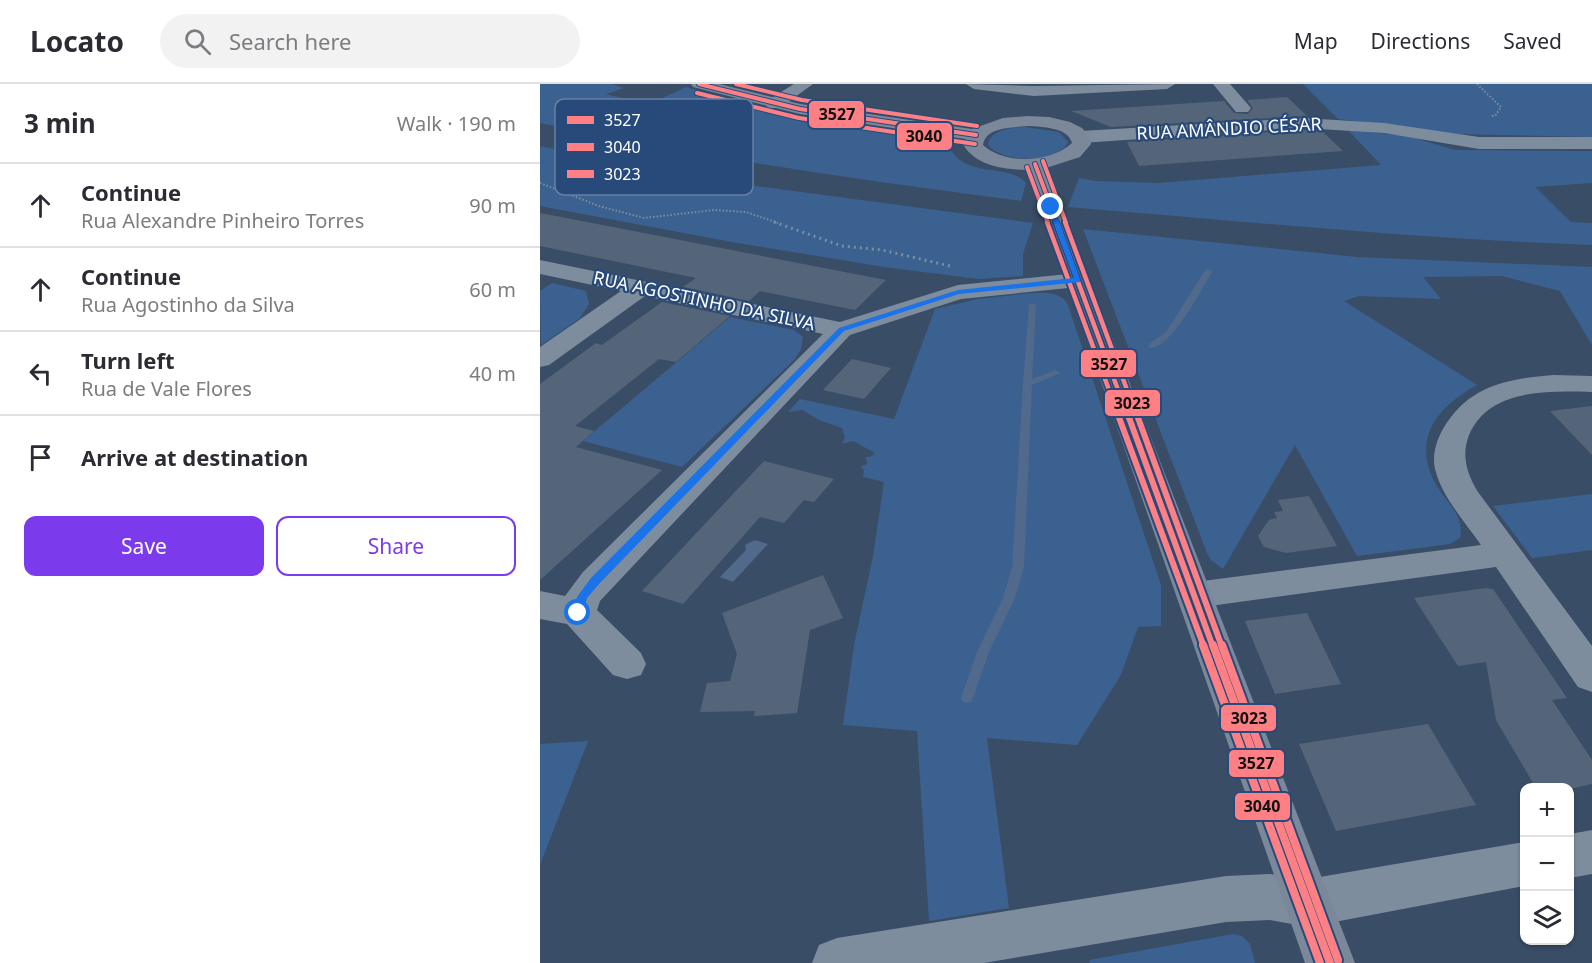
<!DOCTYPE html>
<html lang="en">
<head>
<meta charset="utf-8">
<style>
	body { margin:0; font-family:"Noto Sans",sans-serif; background:#f2f2f3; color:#2b2b33 }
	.controls { position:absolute; right:18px; bottom:18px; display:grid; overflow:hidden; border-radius:12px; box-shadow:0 2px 4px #0004 }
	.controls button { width:54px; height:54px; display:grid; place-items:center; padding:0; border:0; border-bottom:2px solid #e1e1e2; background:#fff; color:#2b2b33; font:30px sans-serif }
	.stop { position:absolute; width:18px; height:18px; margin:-14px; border:4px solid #1a73e8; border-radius:50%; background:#fff }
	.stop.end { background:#1a73e8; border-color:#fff; box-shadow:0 2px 6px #0008 }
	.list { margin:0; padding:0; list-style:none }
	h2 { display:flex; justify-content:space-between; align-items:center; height:78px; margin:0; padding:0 24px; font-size:26px }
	h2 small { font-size:20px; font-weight:400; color:#7c7c81 }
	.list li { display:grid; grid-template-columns:39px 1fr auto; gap:18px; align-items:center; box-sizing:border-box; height:84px; padding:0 24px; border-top:2px solid #e1e1e2 }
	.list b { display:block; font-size:22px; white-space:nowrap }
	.list p { margin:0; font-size:20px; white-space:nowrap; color:#7c7c81 }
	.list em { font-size:20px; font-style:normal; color:#7c7c81 }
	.actions { display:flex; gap:12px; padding:18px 24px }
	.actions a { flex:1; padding:14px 0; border:2px solid #7c3aed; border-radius:12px; text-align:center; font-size:21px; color:#7c3aed }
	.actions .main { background:#7c3aed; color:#fff }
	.icon { flex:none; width:33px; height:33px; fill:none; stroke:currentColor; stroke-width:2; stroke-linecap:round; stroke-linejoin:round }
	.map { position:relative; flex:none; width:1052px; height:879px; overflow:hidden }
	header { display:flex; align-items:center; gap:36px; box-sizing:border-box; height:84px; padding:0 30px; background:#fff; border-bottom:2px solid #e1e1e2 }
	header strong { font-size:28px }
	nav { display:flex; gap:33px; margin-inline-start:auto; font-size:21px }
	.search { width:420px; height:54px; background:#f2f2f3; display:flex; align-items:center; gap:15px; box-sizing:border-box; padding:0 21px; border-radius:33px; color:#7c7c81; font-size:22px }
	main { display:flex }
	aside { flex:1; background:#fff }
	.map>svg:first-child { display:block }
</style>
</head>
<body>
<header>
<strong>Locato</strong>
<div class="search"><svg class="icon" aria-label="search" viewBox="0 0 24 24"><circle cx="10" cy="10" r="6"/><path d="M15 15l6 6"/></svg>Search here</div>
<nav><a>Map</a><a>Directions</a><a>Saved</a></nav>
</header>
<main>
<aside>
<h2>3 min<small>Walk · 190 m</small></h2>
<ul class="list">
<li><svg class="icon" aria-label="ahead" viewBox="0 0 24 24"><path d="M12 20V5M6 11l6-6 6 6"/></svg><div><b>Continue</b><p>Rua Alexandre Pinheiro Torres</p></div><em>90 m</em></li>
<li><svg class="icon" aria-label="ahead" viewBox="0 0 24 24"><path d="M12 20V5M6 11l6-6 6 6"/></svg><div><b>Continue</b><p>Rua Agostinho da Silva</p></div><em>60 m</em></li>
<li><svg class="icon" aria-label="left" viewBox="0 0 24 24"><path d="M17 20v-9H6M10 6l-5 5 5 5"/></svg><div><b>Turn left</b><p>Rua de Vale Flores</p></div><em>40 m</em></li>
<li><svg class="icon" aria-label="arrive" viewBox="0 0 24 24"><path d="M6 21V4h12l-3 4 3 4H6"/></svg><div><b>Arrive at destination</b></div></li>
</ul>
<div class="actions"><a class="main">Save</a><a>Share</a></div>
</aside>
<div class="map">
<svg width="1052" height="879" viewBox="0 0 1052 879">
	<rect width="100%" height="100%" fill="#3a4d67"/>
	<path fill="#3b6191" d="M0 0H72L84 4 66 10 108 21 146 3 256 33 404 54 408 56C410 61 409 65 413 69 430 93 470 80 486 99L481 117C320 96 159 73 0 39Z
		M763 0H1052V53L919 50 798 35Z
		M485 43 519 48 528 58C518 80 461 79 448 61 450 45 473 44 485 43Z
		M808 46 868 52 915 66 1052 67V99L995 103 1031 138 1052 139V161C877 155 702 137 528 123L539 94 555 97 618 99 841 81Z
		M0 62 163 95 493 139 483 170V192L438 195 344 183 192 158 0 122Z
		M543 145 817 173 1052 183V261L1020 207 962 192 883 193 901 215 819 212 804 217 937 301C895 324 870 357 898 404 908 420 925 433 920 454L910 460 817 472 755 361 683 485 671 476 667 469Z
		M12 199 46 207 49 220 40 234 1 261 0 207Z
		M482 210C497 209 520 205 528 221L621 501V542L598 543 581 591 537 661 447 654 469 824 389 837 377 647 303 641 314 561 333 472 344 398 323 393 324 387 321 382 327 380 326 373H330L335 369 313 357 302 360 305 353 302 344 279 336 262 326 248 328 260 315 354 335 395 225 438 215Z
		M190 233 254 246 263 253 261 265 255 275 142 383 43 357Z
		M1052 410V466L992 474 953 422Z
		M48 657 0 781V660Z
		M693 850 702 852 710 860 715 879H550L549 876Z"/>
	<path fill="#51698a" d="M215 456 228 460 193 498 180 493 206 466 205 461Z"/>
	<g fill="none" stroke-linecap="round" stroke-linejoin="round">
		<path fill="#51698a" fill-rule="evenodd" d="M666 185 673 187C661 205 632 265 609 264V260L626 248Z
			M489 220H495L496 222 492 295 516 286 520 289 492 301 484 483 475 514 449 568 433 614 431 618 427 619 423 618 421 614 437 568 463 514 472 483 483 300Z"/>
	</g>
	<path fill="#556579" d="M747 13 767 32 571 43 531 27 684 17 694 29 708 30 713 24 707 16Z
		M763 46 783 48 803 67 599 82 587 58Z
		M0 129 73 143 346 196 315 226 220 207 209 217 143 203 156 194 0 162Z
		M122 218 190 232 136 278 119 275 35 342 54 347 36 363 122 386 0 496V300L56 259 62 261Z
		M312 275 351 284 324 315 283 306Z
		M1052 322V371L1010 327Z
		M224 377 294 395 274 418 264 416 244 439 220 433 143 520 102 507Z
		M769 412 797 462 746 469 724 463 718 452 729 436 737 434 734 428 743 427 738 416Z
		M283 491 303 534 270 546 257 629 214 632 215 627 160 628 167 599 190 597 197 570 182 529Z
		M946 504 953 505 1027 614 1012 616 1052 676V700L1034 704H996L956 636 946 578 918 582 874 514Z
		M767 529 801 600 735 610 705 537Z
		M888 640 936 721 796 747 759 660Z"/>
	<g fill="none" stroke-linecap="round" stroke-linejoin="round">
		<path stroke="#7e8d9e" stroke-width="2" stroke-dasharray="1.5 2" stroke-linecap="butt" d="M937 0 961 23 955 32H951
			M0 99 59 122 104 134 174 126 206 128 238 139"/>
		<path stroke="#7e8d9e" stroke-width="3" stroke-dasharray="2 4" stroke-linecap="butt" d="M234 138 302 162 342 166 410 182"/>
		<path fill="#7e8d9e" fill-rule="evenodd" d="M254 0H273L240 24H228L225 20 228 16Z
			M426 0 494 2 635 0 627 5 494 12 434 5Z
			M673 0H690L711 24 708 28H696Z
			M763 34 844 39 939 53H1052V65H939L844 49 763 44 541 59 534 57 532 53 534 49 541 47Z
			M0 176 300 238 418 201 538 189 546 191 550 196 546 201 538 203 421 215 310 251 60 517 57 526 101 569 106 580 101 591 87 595 73 591 27 540 0 535V507L25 512 43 488 283 250 105 212 9 281 0 283V263L81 207 0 190Z
			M1013 291 1052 292V308C1009 307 949 304 929 351 921 372 927 390 938 408L1052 562V608L1038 603 956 483 655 524 642 520 637 511 642 502 655 498 941 461C925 438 902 413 895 385 892 372 896 357 903 345 928 302 966 295 1013 291Z
			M1052 746V790L1030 794V750Z
			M984 758V802L768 843 730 836 686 838 444 879H272L279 861 297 854 686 792 730 790 768 795Z"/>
		<path fill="#7a889a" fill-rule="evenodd" d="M151 0H179L260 20 432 45 463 34 488 32 509 33 530 38 542 44 550 53 551 60 540 73 506 84 815 879H765L487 86C464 85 438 83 424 62L425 55 260 30 153 3ZM488 42C502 43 528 43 532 59 510 79 465 81 443 61 446 42 473 44 488 42Z"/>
		<defs>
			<path id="bus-1-far3" d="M159 0 260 25 436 51
				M495 80 517 139"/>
			<path id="bus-1-far2" d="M516 138 584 322"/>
			<path id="bus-1-far1" d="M584 320 673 563"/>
			<path id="bus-1" d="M673 561 790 879"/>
			<path id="bus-2-far3" d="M157 9 259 34 435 60
				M487 83 508 139"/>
			<path id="bus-2-far2" d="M507 138 575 322"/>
			<path id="bus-2-far1" d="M574 320 664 563"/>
			<path id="bus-2" d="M663 561 780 879"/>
			<path id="bus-3-far3" d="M196 0 262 16 437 42
				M503 77 526 139"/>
			<path id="bus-3-far2" d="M525 138 593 322"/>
			<path id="bus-3-far1" d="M593 320 682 563"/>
			<path id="bus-3" d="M682 561 798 876"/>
		</defs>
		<use href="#bus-1-far3" stroke="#274a7a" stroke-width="6"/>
		<use href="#bus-1-far2" stroke="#274a7a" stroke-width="8"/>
		<use href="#bus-1-far1" stroke="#274a7a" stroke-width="10"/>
		<use href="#bus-1" stroke="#274a7a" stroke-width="12"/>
		<use href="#bus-2-far3" stroke="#274a7a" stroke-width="6"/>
		<use href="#bus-2-far2" stroke="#274a7a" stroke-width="8"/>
		<use href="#bus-2-far1" stroke="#274a7a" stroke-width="10"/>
		<use href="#bus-2" stroke="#274a7a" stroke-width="12"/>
		<use href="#bus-3-far3" stroke="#274a7a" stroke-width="6"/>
		<use href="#bus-3-far2" stroke="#274a7a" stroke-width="8"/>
		<use href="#bus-3-far1" stroke="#274a7a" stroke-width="10"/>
		<use href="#bus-3" stroke="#274a7a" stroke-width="12"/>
		<use href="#bus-1-far3" stroke="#ff8084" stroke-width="4"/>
		<use href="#bus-1-far2" stroke="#ff8084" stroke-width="4.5"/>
		<use href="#bus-1-far1" stroke="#ff8084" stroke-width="6"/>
		<use href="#bus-1" stroke="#ff8084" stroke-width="8"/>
		<use href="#bus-2-far3" stroke="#ff8084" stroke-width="4"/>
		<use href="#bus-2-far2" stroke="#ff8084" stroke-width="4.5"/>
		<use href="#bus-2-far1" stroke="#ff8084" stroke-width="6"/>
		<use href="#bus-2" stroke="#ff8084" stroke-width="8"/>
		<use href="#bus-3-far3" stroke="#ff8084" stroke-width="4"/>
		<use href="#bus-3-far2" stroke="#ff8084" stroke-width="4.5"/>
		<use href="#bus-3-far1" stroke="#ff8084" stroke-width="6"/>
		<use href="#bus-3" stroke="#ff8084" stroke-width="8"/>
	</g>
	<path fill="#1a73e8" d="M511 121 514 123 541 198 419 210 304 247 59 500 47 514 42 532H34L33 529 37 513 51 494 299 244 418 206 534 194 508 123Z"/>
	<g text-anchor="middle" stroke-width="4.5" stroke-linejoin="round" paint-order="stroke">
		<g font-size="18" fill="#fff" stroke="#274a7a">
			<text transform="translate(689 45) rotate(-3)" y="6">RUA AMÂNDIO CÉSAR</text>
			<text transform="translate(164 217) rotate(12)" y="6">RUA AGOSTINHO DA SILVA</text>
		</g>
	</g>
	<rect x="15" y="15" width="198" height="96" rx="9" fill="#274a7a" stroke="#6880a2" stroke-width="1.5"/>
	<rect x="27" y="32" width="27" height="8" fill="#ff8084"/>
	<rect x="27" y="59" width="27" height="8" fill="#ff8084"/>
	<rect x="27" y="86" width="27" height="8" fill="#ff8084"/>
	<g font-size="16" fill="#fff">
		<text x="64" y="42">3527</text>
		<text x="64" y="69">3040</text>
		<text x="64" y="96">3023</text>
	</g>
	<g stroke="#274a7a" stroke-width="2">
		<rect x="268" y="16" width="57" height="29" rx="6" fill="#ff8084"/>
		<rect x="356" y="38" width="57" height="29" rx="6" fill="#ff8084"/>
		<rect x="540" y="265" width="57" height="29" rx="6" fill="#ff8084"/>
		<rect x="564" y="305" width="57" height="28" rx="6" fill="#ff8084"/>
		<rect x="680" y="620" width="57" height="28" rx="6" fill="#ff8084"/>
		<rect x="688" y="665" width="57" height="29" rx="6" fill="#ff8084"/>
		<rect x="694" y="708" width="57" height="29" rx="6" fill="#ff8084"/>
	</g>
	<g font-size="16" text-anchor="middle" font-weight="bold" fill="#111">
		<text x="297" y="36">3527</text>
		<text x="384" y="58">3040</text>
		<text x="569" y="286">3527</text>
		<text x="592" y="325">3023</text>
		<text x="709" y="640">3023</text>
		<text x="716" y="685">3527</text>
		<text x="722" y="728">3040</text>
	</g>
</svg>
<div class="controls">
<button>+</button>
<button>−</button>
<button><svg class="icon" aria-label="layers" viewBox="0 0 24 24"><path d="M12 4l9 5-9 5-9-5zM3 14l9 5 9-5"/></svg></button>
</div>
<div class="stop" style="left:38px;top:529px"></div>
<div class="stop end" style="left:511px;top:123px"></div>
</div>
</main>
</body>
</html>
